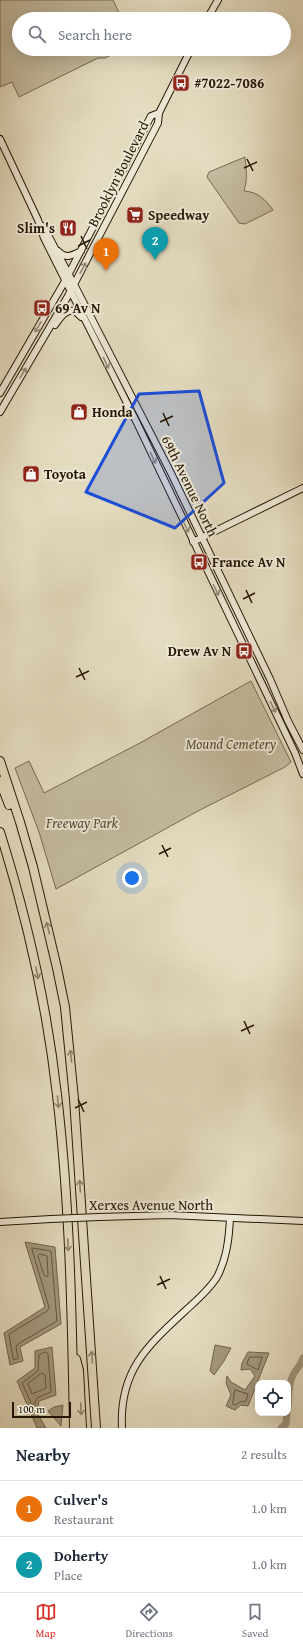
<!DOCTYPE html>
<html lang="en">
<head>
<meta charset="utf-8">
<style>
	body { margin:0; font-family:"Gentium Book Plus",serif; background:#f6f6f7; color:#1f2937 }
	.controls { position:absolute; right:12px; bottom:12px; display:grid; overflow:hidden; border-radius:8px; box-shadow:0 4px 16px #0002 }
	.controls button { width:36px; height:36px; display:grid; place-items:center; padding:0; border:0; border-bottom:1px solid #e0e1e3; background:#fff; color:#1f2937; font:20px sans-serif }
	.scale { position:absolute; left:12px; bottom:10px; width:59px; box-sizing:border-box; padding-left:4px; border:2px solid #261704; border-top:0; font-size:11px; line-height:14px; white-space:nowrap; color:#261704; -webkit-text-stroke:3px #ede8d6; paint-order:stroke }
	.you { position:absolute; left:132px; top:878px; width:14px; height:14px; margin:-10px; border:3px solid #fff; border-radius:50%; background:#1a73e8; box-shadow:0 0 0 6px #1a73e833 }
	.badge { display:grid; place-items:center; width:26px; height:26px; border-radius:50%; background:#d93025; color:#fff; font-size:13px; font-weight:700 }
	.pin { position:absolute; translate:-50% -33px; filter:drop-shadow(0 1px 2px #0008) }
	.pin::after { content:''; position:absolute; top:21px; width:14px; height:12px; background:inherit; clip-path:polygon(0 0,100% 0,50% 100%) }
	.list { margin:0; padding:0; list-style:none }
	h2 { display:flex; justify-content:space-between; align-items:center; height:52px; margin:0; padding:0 16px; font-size:17px }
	h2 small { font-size:13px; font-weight:400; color:#747a83 }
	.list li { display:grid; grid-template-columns:26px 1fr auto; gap:12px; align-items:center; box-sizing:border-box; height:56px; padding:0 16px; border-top:1px solid #e0e1e3 }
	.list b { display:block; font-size:15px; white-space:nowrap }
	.list p { margin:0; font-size:13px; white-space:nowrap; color:#747a83 }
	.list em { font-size:13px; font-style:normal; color:#747a83 }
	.icon { flex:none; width:22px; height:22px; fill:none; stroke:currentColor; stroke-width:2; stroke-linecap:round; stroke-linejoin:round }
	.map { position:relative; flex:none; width:303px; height:1428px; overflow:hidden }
	.search { position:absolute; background:#fff; box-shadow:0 4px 16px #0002; left:12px; right:12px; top:12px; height:44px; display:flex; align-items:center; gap:10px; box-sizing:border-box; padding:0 14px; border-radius:22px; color:#747a83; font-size:15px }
	.sheet { height:164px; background:#fff }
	nav { display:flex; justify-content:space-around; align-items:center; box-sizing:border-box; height:56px; border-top:1px solid #e0e1e3; background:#fff; font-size:11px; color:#747a83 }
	nav a { display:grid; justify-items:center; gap:2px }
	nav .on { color:#d93025 }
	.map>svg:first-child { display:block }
</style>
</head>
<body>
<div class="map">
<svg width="303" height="1428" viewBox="0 0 303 1428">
	<rect width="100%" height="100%" fill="#e4dcc0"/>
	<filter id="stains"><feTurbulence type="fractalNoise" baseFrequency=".005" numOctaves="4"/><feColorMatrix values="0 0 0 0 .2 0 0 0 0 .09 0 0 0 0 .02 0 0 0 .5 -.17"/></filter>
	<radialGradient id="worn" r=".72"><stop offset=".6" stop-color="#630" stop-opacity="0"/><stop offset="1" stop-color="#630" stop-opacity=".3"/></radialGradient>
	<path fill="#c4bba0" stroke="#756952" d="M0 0H113L122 19H19V49H123L105 58H98L19 97 12 82 0 87Z
		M245 157C246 168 248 179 244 191 258 192 265 199 273 210L245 224 239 223 207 177 209 172Z
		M251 681 291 762 285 767 198 811 56 889 39 832 15 768 29 761 44 793 138 744Z"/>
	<path fill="#a39980" stroke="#71654e" d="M25 1242 55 1247 61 1324 20 1347 23 1361 10 1365 4 1333 45 1307Z
		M215 1345 231 1348 224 1361 214 1375 210 1371Z
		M52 1347 56 1395 39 1401 37 1413 46 1428H37L17 1381 35 1368V1351Z
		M248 1352 269 1353 248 1406 241 1405 235 1410 226 1406 231 1395 226 1383 227 1376 231 1382 245 1390 255 1376 250 1369 241 1370 242 1363Z
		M63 1405 61 1426 48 1411 54 1407Z"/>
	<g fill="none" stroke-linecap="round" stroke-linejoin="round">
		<path stroke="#645842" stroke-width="1" d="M32 1248 51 1251 57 1321 18 1344 16 1347 18 1358 14 1360 13 1358 9 1334 47 1311 49 1308Z
			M40 1254 47 1256 48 1275 47 1277 44 1275 38 1256Z
			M46 1352 48 1354 51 1392 37 1398 34 1404 32 1405 22 1383 38 1371 39 1355Z
			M250 1357H262L258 1370 247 1364Z
			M42 1373 45 1375 46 1388 32 1394 28 1384Z
			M235 1390 248 1394 246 1401 240 1402 235 1405 233 1404Z"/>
		<path stroke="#a39980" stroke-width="7" d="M288 1408C289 1397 288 1385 293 1375 296 1369 301 1365 303 1358
			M281 1428 286 1424 287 1413"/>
		<defs>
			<path id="secondary" d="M207 19 218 0
				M0 139 38 220 44 238 137 423 295 753 303 774
				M42 226 48 235 77 290 171 473 270 679 288 721 303 750
				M58 251C66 259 71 256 81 251
				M55 325C60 318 65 309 75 311L81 317
				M0 393 65 281 151 116 159 113
				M0 412 68 296 158 123 159 113 191 49
				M193 542 303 488
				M99 1217 169 1215 303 1221
				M0 1222 51 1219
				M122 1428C119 1371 147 1346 186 1310 197 1300 209 1290 217 1277 227 1258 229 1238 230 1218"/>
			<path id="highway" d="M0 761 20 822 33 867 57 968 65 1007 74 1099 96 1428
				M0 781 9 805
				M0 832C27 918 47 1006 57 1095 70 1205 72 1317 74 1428
				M76 1359 79 1370 82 1428"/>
		</defs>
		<use href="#secondary" stroke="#261704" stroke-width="8"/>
		<use href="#highway" stroke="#261704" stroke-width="10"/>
		<use href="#secondary" stroke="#ede8d6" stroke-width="6"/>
		<use href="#highway" stroke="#e4dcc0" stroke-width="8"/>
		<defs>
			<path id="secondary-bridge" d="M51 1219 99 1217"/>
		</defs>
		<use href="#secondary-bridge" stroke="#261704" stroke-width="8" stroke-linecap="butt"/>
		<use href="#secondary-bridge" stroke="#ede8d6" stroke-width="6"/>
	</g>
	<defs><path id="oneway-shaft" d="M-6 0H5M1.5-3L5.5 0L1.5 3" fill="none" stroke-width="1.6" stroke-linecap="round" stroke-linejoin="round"/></defs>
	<g stroke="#938a78">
		<use href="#oneway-shaft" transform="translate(83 268) rotate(-61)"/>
		<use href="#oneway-shaft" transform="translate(38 327) rotate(120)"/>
		<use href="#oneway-shaft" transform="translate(106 363) rotate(64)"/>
		<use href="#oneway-shaft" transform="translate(23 373) rotate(-59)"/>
		<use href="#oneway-shaft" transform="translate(153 458) rotate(65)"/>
		<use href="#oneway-shaft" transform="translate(186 527) rotate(65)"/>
		<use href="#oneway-shaft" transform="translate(216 590) rotate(64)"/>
		<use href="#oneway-shaft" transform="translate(273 707) rotate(64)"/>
	</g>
	<g stroke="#8e836b">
		<use href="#oneway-shaft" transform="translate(48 928) rotate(-104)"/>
		<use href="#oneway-shaft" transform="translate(37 973) rotate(79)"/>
		<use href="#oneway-shaft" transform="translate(71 1056) rotate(-96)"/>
		<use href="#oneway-shaft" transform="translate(58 1102) rotate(84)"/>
		<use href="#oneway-shaft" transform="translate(80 1186) rotate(-93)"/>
		<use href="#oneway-shaft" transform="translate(68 1245) rotate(87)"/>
		<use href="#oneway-shaft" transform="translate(92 1357) rotate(-94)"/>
		<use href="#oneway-shaft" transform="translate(81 1409) rotate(87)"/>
	</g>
	<path fill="#1d4ed8" fill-opacity="0.2" stroke="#1d4ed8" stroke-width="3" stroke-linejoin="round" d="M199 391 224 483 175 528 86 492 139 394Z"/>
	<path fill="none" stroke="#261704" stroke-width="1.5" d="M247 159 253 171M244 168 257 162M81 236 87 249M78 246 90 240M163 413 169 426M160 422 173 416M246 590 252 603M243 599 255 593M79 668 85 680M76 677 89 671M162 845 168 857M159 854 171 848M244 1021 250 1034M241 1031 254 1025M78 1099 84 1112M75 1108 87 1102M160 1276 166 1289M157 1285 170 1279"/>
	<defs>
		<symbol id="bus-square" viewBox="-11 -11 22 22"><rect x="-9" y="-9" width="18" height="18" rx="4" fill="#8f2418" stroke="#ede8d6"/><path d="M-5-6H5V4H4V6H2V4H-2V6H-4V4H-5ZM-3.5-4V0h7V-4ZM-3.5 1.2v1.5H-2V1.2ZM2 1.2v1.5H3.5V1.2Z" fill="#fff"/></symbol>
		<symbol id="supermarket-square" viewBox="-11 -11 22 22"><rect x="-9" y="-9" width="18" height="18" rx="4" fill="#8f2418" stroke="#ede8d6"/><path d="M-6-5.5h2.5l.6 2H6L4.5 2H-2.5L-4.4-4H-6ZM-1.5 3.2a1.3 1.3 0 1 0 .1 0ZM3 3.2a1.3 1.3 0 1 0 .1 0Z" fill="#fff"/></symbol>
		<symbol id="restaurant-square" viewBox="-11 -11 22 22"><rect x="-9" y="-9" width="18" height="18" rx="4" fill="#8f2418" stroke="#ede8d6"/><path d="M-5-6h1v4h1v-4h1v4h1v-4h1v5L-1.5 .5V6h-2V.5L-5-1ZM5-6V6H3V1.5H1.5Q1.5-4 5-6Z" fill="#fff"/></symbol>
		<symbol id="shop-square" viewBox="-11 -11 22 22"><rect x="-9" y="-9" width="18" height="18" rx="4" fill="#8f2418" stroke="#ede8d6"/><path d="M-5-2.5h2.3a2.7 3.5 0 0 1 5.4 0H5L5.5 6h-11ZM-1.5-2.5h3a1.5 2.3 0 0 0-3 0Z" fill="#fff"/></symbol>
	</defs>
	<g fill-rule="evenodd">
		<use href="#bus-square" x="171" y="73" width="20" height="20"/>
		<use href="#supermarket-square" x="125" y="205" width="20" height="20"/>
		<use href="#restaurant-square" x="58" y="218" width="20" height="20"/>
		<use href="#bus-square" x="32" y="298" width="20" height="20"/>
		<use href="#shop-square" x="69" y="402" width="20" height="20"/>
		<use href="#shop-square" x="21" y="464" width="20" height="20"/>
		<use href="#bus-square" x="189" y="552" width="20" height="20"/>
		<use href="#bus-square" x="234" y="641" width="20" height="20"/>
	</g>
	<g text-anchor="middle" stroke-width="4" stroke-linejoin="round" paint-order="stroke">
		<g font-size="14" font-weight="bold" fill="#261704" stroke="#ede8d6" text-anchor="start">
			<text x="194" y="88">#7022-7086</text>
			<text x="148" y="220">Speedway</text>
			<text x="55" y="233" text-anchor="end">Slim's</text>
			<text x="55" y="313">69 Av N</text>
			<text x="92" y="417">Honda</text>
			<text x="44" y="479">Toyota</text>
			<text x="212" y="567">France Av N</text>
			<text x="231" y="656" text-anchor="end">Drew Av N</text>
		</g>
		<g font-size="14" fill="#261704" stroke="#ede8d6">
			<text transform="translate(118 174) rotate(-63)" y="5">Brooklyn Boulevard</text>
			<text transform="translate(190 486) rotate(64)" y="5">69th Avenue North</text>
			<text x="151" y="1210">Xerxes Avenue North</text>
		</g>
		<g font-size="14" font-style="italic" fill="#554833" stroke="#ede8d6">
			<text x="231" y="749">Mound Cemetery</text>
			<text x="82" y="828">Freeway Park</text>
		</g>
	</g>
	<rect width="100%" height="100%" filter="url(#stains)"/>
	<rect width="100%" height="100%" fill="url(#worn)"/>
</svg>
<div class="controls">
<button><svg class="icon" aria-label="locate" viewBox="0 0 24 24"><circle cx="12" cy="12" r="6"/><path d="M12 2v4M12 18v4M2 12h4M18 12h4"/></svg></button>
</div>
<div class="scale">100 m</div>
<div class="you"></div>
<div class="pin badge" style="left:106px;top:271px;background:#e8710a">1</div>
<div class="pin badge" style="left:155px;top:260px;background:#0f9aa8">2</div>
<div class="search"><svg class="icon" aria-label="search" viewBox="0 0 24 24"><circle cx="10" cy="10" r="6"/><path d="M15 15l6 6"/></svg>Search here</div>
</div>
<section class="sheet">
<h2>Nearby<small>2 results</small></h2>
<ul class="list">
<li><span class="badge" style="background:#e8710a">1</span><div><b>Culver's</b><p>Restaurant</p></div><em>1.0 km</em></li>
<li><span class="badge" style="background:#0f9aa8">2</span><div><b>Doherty</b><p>Place</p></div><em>1.0 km</em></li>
</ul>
</section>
<nav>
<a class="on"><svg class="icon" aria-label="map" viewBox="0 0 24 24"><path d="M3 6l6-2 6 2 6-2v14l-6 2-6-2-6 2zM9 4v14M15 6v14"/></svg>Map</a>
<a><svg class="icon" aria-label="directions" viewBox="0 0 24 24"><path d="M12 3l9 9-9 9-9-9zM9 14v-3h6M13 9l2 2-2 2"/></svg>Directions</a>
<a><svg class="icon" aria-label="saved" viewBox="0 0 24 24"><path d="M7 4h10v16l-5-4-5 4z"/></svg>Saved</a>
</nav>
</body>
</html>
